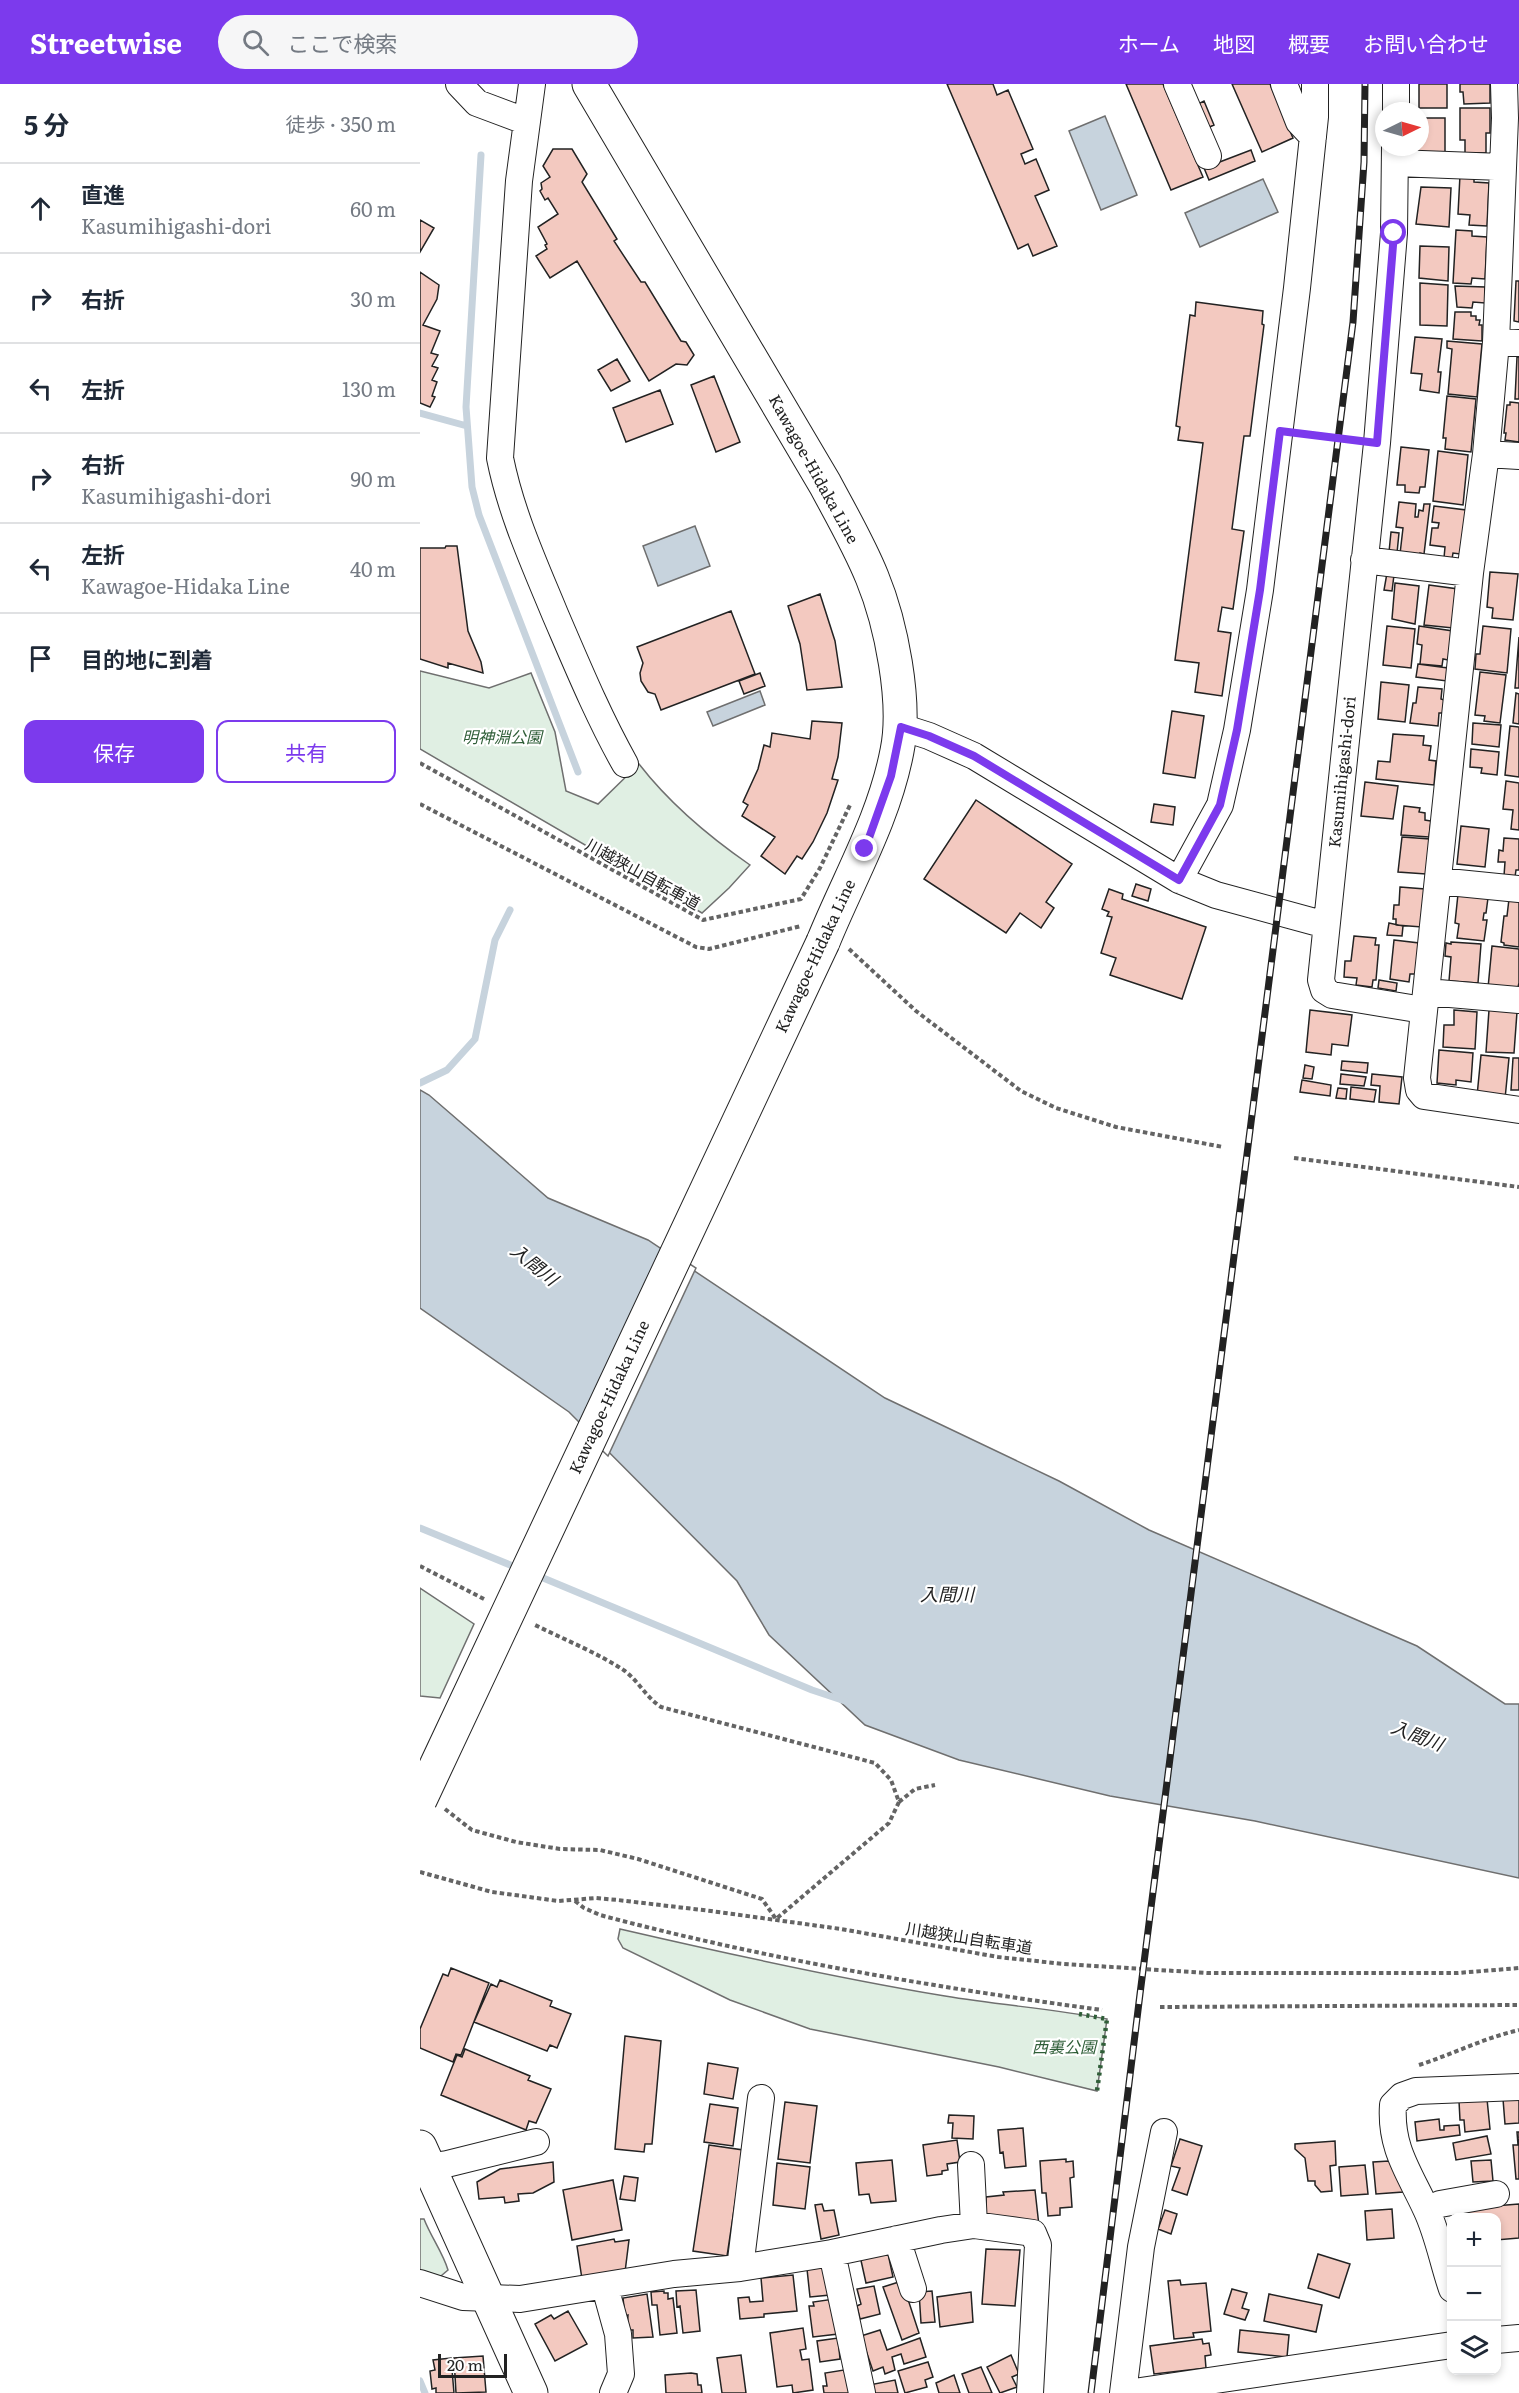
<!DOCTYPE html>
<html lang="ja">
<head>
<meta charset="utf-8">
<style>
	body { margin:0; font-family:Literata,"Noto Sans JP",serif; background:#f6f6f7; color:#1f2937 }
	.controls { position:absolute; right:18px; bottom:18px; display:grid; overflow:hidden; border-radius:12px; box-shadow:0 3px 9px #0003 }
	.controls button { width:54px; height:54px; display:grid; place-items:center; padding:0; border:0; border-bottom:2px solid #e0e1e3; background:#fff; color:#1f2937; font:30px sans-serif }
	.compass { position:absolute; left:955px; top:18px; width:54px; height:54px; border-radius:50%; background:#fff; box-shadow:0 3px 9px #0003; rotate:85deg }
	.scale { position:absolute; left:18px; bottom:15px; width:69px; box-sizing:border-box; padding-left:6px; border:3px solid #222; border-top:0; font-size:16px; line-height:21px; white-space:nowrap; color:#222; -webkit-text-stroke:4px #fff; paint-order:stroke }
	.stop { position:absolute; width:18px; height:18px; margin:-14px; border:4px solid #7c3aed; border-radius:50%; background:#fff }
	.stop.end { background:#7c3aed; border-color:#fff; box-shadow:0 2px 6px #0008 }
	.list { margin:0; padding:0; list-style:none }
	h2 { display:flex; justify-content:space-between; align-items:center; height:78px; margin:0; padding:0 24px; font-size:26px }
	h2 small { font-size:20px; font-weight:400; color:#747a83 }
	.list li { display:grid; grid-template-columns:39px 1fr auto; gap:18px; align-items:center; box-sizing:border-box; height:90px; padding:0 24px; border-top:2px solid #e0e1e3 }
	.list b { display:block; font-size:22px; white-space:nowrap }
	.list p { margin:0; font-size:20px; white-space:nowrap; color:#747a83 }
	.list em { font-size:20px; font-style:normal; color:#747a83 }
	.actions { display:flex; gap:12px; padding:18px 24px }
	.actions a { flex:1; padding:14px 0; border:2px solid #7c3aed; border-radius:12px; text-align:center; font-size:21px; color:#7c3aed }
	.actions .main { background:#7c3aed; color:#fff }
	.icon { flex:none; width:33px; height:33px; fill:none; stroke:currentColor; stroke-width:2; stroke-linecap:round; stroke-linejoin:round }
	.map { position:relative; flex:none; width:1099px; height:2309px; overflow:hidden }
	header { display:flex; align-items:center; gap:36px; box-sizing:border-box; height:84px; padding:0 30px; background:#7c3aed; color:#fff }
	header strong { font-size:28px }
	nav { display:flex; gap:33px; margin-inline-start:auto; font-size:21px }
	.search { width:420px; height:54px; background:#f6f6f7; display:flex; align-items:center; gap:15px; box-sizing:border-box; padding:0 21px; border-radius:33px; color:#747a83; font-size:22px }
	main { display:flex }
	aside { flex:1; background:#fff }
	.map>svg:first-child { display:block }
</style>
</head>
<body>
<header>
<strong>Streetwise</strong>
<div class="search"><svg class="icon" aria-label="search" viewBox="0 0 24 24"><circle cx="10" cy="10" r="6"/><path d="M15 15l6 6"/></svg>ここで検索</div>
<nav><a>ホーム</a><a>地図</a><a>概要</a><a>お問い合わせ</a></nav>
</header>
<main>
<aside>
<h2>5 分<small>徒歩 · 350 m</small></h2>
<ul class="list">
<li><svg class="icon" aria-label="ahead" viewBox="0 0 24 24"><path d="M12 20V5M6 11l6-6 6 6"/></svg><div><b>直進</b><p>Kasumihigashi-dori</p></div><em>60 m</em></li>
<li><svg class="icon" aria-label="right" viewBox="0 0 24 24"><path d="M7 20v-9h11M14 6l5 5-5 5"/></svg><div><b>右折</b></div><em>30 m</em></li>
<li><svg class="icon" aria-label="left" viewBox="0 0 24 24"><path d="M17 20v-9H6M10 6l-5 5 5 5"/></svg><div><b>左折</b></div><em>130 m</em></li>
<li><svg class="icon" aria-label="right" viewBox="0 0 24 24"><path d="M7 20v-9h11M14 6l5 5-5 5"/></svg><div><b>右折</b><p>Kasumihigashi-dori</p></div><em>90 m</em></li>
<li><svg class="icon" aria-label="left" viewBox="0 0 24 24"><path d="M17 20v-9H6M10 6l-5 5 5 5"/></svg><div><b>左折</b><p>Kawagoe-Hidaka Line</p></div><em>40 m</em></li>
<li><svg class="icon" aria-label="arrive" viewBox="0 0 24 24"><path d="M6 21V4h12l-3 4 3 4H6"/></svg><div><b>目的地に到着</b></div></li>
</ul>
<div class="actions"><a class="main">保存</a><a>共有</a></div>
</aside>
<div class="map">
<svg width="1099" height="2309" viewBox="0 0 1099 2309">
	<rect width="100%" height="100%" fill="#fff"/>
	<path fill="#e0efe3" stroke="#6f6f6f" stroke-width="1.5" d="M0 587 69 604 111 589 135 648 146 707 178 720 219 680C250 720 288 752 330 781L309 804 282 829 0 665Z
		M0 1504 54 1540 20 1614 0 1612Z
		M200 1845C308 1870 416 1894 525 1912 579 1921 634 1925 687 1935L677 2007 579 1983 390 1945 310 1916 203 1864 198 1855Z
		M0 2135H4C11 2153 23 2169 28 2186L15 2197 0 2191Z"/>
	<path fill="#c7d3dd" stroke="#6f6f6f" stroke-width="1.5" d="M685 32 717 111 681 126 649 47Z
		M843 95 858 128 780 163 765 129Z
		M275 442 290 482 238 502 223 462Z
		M340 607 345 621 293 642 287 628Z
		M0 1006 9 1011 128 1114 228 1156 465 1314 639 1397 729 1446 997 1562 1085 1620H1099V1794L835 1737 690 1712 539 1676 445 1641 349 1551 317 1497 149 1328 0 1224Z"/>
	<path fill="#fff" stroke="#6f6f6f" stroke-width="1.5" d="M245 1164 276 1184 188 1372 160 1345Z"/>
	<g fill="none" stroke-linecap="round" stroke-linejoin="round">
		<path stroke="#c7d3dd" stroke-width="7" d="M61 71 46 323 52 403 59 431 158 688
			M0 329 47 342
			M0 999 27 986 55 955 75 856 90 826
			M0 1444 100 1485
			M116 1491 392 1606 425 1617
			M0 2297 5 2309"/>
	</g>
	<path fill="#f3c9c0" stroke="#222" stroke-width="1.5" d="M527 0H573L577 11 588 6 613 65 601 70 605 80 616 75 629 106 615 112 637 162 613 172 608 160 598 165Z
		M706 0H743L783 93 751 106Z
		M812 0H850L873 54 842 68Z
		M999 0H1027V24H999Z
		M1040 0H1070V19L1044 20 1043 8H1040Z
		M784 17 794 41 785 45 774 22Z
		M1040 24H1070V49H1066V69H1045V56H1040Z
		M1001 34H1025V75H999L998 63 1001 60Z
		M133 65H152L167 90 162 98 197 155 194 157 221 198H225L261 257 266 258 274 271 267 281 256 280 229 297 157 177 130 194 116 172 127 165 125 161 127 160 118 143 138 130 128 114 125 116 120 107 122 105 121 99 130 93 123 82Z
		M831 66 835 77 789 96 784 84Z
		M1040 91 1054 92V98L1069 99 1067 142 1049 141 1050 131 1038 130Z
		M1001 103 1031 104 1029 143 996 140Z
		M0 136 14 144 0 168Z
		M1036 146 1052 147V152L1067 153 1065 195 1052 194 1051 200 1033 199Z
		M1000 162 1029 163 1028 197 999 194Z
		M0 188 19 201 17 215 3 241 20 247 11 269 18 271 12 282 18 284 12 296 17 298 12 312 15 313 10 323 0 319Z
		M1096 197H1099V238L1094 237Z
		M1000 199 1028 201 1027 242 1000 241Z
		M1035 202 1065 203V219L1053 218 1052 224 1037 223Z
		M776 218 843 227 842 240 844 241 830 352H824L812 445 824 447 813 525 802 523 798 547 811 549 802 612 775 608 779 579 755 576 783 359 758 356 760 343 756 342 770 231 775 232Z
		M1035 228H1051V232H1056V236H1060L1059 241H1062V257L1033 255Z
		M995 253 1022 255 1018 288H1021L1019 309 1000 306 1002 290 991 289Z
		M1027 257 1062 260 1057 313 1028 310 1032 265 1027 264Z
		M1097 273H1099V315H1095Z
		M197 275 210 297 191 307 178 286Z
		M294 292 320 358 296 368 271 301Z
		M240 306 253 340 206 358 193 324Z
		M1027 312 1056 315 1051 368 1025 365 1026 354H1023Z
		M1090 318 1099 319V358L1085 356 1086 349H1084L1087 321H1090Z
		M981 363 1009 366 1005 403H1000L999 409 985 408V401H977Z
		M1018 367 1048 371 1043 421 1013 417Z
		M979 418 996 420 995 433H998L999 426 1003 427 1004 420H1010L1004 470 1000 469V473L980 470 983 444 976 443Z
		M1014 422 1046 426 1040 470 1033 469 1032 475 1024 474 1025 463 1010 461 1012 444H1018L1019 439 1012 438Z
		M971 448 979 449 977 469 969 468Z
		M26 462H37L48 547 61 578 63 589 28 579V584L0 575V464H25Z
		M1070 488 1098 490 1093 536 1072 534 1073 524 1067 523Z
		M967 489 974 491 972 507 964 506Z
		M975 499 999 502 995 540 972 535Z
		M1009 501 1038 505 1033 544 1004 541Z
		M400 510 415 557 422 603 387 606 380 560 368 522Z
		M311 527 335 590 241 626 235 610 228 608 221 597 220 589 223 579 217 563Z
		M967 542 995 545 991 584 963 581Z
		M999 542 1033 547 1029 573 1028 576 1023 575 1022 582 1000 580 1002 561 997 560Z
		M1063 542 1091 545 1087 589 1055 585 1056 570H1060Z
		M1099 553V604H1095Z
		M998 580 1028 584 1027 597 996 593Z
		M1060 588 1086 591 1080 639 1064 637 1065 632 1055 631Z
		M340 589 345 602 324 610 319 597Z
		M961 598 989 601 985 638 958 635Z
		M998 603 1022 605 1021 615 1024 616 1023 629H1019L1018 642 990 639 993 619H996Z
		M1096 609 1099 610V640L1093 639Z
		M752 627 784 632 775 694 743 689Z
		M392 637 422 639 418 673 412 695 418 696 407 729 393 758 382 775 377 772 365 790 341 772 355 753 322 732 328 721 323 718 338 685 344 661 350 663 352 649 390 655Z
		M1053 639 1081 641 1079 663 1052 660Z
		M1090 642 1099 643V693L1085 691Z
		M973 650 1004 652 1003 661 1011 662 1009 676 1016 677 1014 701 956 695 958 677 970 678Z
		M1051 665 1079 668 1077 691 1061 689 1062 684 1050 683Z
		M1086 697 1099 699V746L1091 745 1093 726 1083 725Z
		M945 698 978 702 973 735 941 732Z
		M556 716 652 780 626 818 634 824 621 844 600 829 586 849 504 795Z
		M734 720 755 723 753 741 731 738Z
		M984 722 1000 724 999 728 1005 729V736L1011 737 1009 753 981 751Z
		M1041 742 1069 745 1065 783 1037 780Z
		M982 753 1010 755 1006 790 978 788Z
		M1084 754 1099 755V786H1096L1095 793 1084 792 1085 778H1078L1079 766 1083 767Z
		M716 800 731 805 728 817 712 812Z
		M980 803 1005 805 1002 843 976 841V835H973L974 821H979Z
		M689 805 703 810 702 815 786 843 762 915 690 891 696 874 681 869 692 833 687 832 689 828 682 825Z
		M1038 810 1068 814 1066 829H1064L1063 836H1067L1064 857 1037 854 1039 840 1035 839Z
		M1089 815 1099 816V863L1084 861V859L1081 858 1084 832H1087Z
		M969 839 983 842 982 852 967 851Z
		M934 852 956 854 955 861H959L956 896H953L952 903 936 901 937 894 924 893 925 877H931Z
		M974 856 999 859 996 890H990L989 898 970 895Z
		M1031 858 1061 860 1058 899 1029 897 1031 873 1025 872 1026 859 1031 860Z
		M1072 862 1099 865V899L1097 907 1068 904Z
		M959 896 977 899 976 907 958 904Z
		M890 926 932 931 928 962 912 960 911 971 886 968Z
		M1034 926 1057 928 1055 965 1023 963 1024 941H1034Z
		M1069 926 1097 928 1094 969 1066 968Z
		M1019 966 1053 969 1051 998 1036 996V1001L1017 999Z
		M1061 971 1089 974 1085 1015 1057 1012Z
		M1093 974H1099V1006H1091Z
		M922 977 948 979 947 989 921 986Z
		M885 981 894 983 892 995 883 994Z
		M921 990 946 993 944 1002 920 1000Z
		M952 990 982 993 979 1020 959 1018 960 1002 951 1001Z
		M882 996 911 1001 910 1012 880 1008Z
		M931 1003 956 1006 954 1018 930 1015Z
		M918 1004 927 1005 926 1015 916 1014Z
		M31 1884 69 1899 41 1971 36 1970 33 1978 0 1964V1945L23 1890 28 1892Z
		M80 1896 132 1917 130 1922 151 1930 137 1964 130 1961 127 1967 54 1938 71 1900 77 1903Z
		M205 1952 241 1957 232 2060H225L224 2068 195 2065Z
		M45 1965 110 1992 108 1996 131 2005 116 2039 109 2037 106 2046 21 2011 37 1971 42 1973Z
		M288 1979 318 1984 313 2015 284 2010Z
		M1099 2014V2039L1085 2040 1083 2015Z
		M1067 2015 1070 2045 1045 2048 1044 2036H1040L1039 2017Z
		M365 2018 397 2022 390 2079 358 2075Z
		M290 2020 318 2024 313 2062 284 2058Z
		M529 2031 554 2032 553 2055 532 2054 533 2039H528Z
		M1019 2035 1020 2046H1024V2042L1039 2041 1040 2051 997 2057 995 2038Z
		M603 2044 606 2082 585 2084 583 2068 580 2069 578 2046Z
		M1097 2048H1099V2095H1096L1093 2061H1098Z
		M1067 2052 1071 2070 1036 2076 1033 2059Z
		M760 2055 782 2062 767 2111 752 2106 760 2084 751 2082Z
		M537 2056 540 2078 527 2080 528 2086 522 2087V2090L507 2092 503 2061Z
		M915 2057 916 2081 910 2082 912 2107 901 2108 895 2101V2097H888L885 2074 875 2065V2060Z
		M289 2061 323 2066 307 2172 273 2167Z
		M646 2075V2078L653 2077 654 2093 650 2094 652 2123 640 2124V2131L628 2132 626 2109H622L620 2077Z
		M472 2076 476 2117 451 2119 449 2110 439 2111 436 2079Z
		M1071 2076 1073 2097 1053 2098 1051 2077Z
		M969 2077 982 2102 983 2108 956 2110 953 2078Z
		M133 2078 134 2098 113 2109 98 2110 99 2117 85 2119 84 2113 59 2115 57 2098 80 2085Z
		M357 2079 390 2083 385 2125 353 2121Z
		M945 2081 948 2110 921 2112 919 2083Z
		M204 2092 218 2094 215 2117 200 2115Z
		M193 2096 202 2146 152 2156 143 2106Z
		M615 2106 619 2142 563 2133 561 2119H566V2113L584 2111 583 2108Z
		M402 2120 404 2127 414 2126 419 2151 401 2155 395 2121Z
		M1099 2120V2154L1076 2156V2134H1037V2125Z
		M972 2125 974 2154 947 2156 945 2127Z
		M745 2126 757 2130 751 2150 738 2145Z
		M194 2155 195 2158 209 2156 205 2188 162 2195 157 2162Z
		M467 2165 473 2193 446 2199 440 2172Z
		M566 2165 600 2166 595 2222 562 2220Z
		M898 2170 930 2180 919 2214 888 2204Z
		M404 2183 410 2211 390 2213 387 2185Z
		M373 2191 377 2227 344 2230V2233L320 2235 318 2214 329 2213 330 2218 343 2217 341 2194Z
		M760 2196 761 2201 786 2199 791 2247 773 2249 774 2253 754 2255 748 2197Z
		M482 2197 499 2249 482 2256 463 2203Z
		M454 2202 460 2230 440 2235 437 2222 441 2220 437 2205Z
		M812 2205 827 2209 822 2224 829 2226 825 2236 804 2230Z
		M276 2206 280 2247 263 2249 260 2222 257 2223 256 2207Z
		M244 2207V2209H248V2215L253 2214 257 2249 240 2251 237 2221H232L231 2208Z
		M512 2207 515 2238 501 2239 499 2208Z
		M551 2208 553 2238 520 2243 517 2213Z
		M227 2210 233 2253 213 2254V2246H207L208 2231 205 2232 203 2214Z
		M849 2210 902 2221 896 2248 844 2237Z
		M414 2215 418 2250 393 2253 389 2222H394L393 2218Z
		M148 2227 167 2260 135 2277 115 2240 131 2231 134 2235Z
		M383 2244 386 2265 380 2266 382 2276 389 2275 393 2306 373 2309 372 2301 357 2303 350 2249Z
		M460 2246 467 2266 500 2254 506 2273 484 2280 481 2270 472 2273 475 2286 465 2290 463 2283 453 2287 441 2252Z
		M820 2246 869 2251 867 2273 818 2268Z
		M418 2254 420 2275 400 2278 397 2257Z
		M782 2255 783 2260 789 2259 791 2271 785 2272 786 2284 734 2290 730 2262Z
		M321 2271 326 2309H302L297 2274Z
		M591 2271 599 2290 592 2293 597 2303 580 2309 567 2283Z
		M63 2272 66 2308 36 2309 34 2274Z
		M31 2274 34 2309H16V2304L12 2305 10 2287 15 2286 13 2276Z
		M508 2278 513 2293 505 2296 507 2303 485 2309 478 2287Z
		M561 2283 572 2309H549L542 2290Z
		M430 2285 433 2309H404L403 2302H407L405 2289Z
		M271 2289 277 2290 278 2301H281L282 2309H246L245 2291Z
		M534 2291 540 2309H519L516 2299Z
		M475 2296 478 2309H451L449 2301Z"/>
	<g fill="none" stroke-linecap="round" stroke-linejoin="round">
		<defs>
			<path id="minor" d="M39 0 57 19 105 37
				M112 0 99 97 80 374C91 429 114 479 135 530 157 581 178 632 205 680
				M757 0 788 72
				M864 0 879 38 893 53
				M1084 0 1085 34 1076 258 1066 370 1050 489 997 994 999 1006 1004 1012 1099 1026
				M976 27V0
				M975 63 974 149 957 359 901 896 904 906 912 911 1003 926
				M975 79 1082 83
				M1076 258 1099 259
				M1066 370 1099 372
				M944 476 1050 489
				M481 643 509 652 554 672 759 796 796 811 906 841
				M759 796 800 721 817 646 840 506 877 204 895 33V0
				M1018 797 1099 805
				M1007 908 1099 916
				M551 2081 554 2141
				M8 2083 27 2080 116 2058
				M1007 2127 1020 2120 1076 2110
				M477 2155 493 2205
				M412 2169 521 2146 554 2141 613 2149 618 2161 610 2309
				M320 2184 341 2014
				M0 2199 43 2213 100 2215 254 2190 320 2184 412 2169 442 2309
				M185 2203 198 2250 201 2290 193 2309
				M1032 2205C1023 2179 1018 2150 1006 2125 989 2088 970 2064 973 2021L982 2012 996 2007 1099 2003
				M1076 2256 1099 2254
				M703 2309 721 2163 744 2048
				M707 2309 1032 2261"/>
			<path id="major" d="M169 0 405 400C421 430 439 461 452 493 471 539 487 618 477 667 464 735 429 794 403 858
				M0 2063 111 2309"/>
		</defs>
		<use href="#minor" stroke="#222" stroke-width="28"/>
		<use href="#major" stroke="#222" stroke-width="35"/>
		<path stroke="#646464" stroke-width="4" stroke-dasharray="4.5 3" stroke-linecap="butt" d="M882 349 934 356
			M0 679 283 836 381 815 400 784 431 719
			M0 720 276 863 289 865 381 842
			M429 865 496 927 601 1007 636 1024 696 1043 803 1063
			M874 1074 1099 1103
			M0 1482 64 1515
			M479 1718 495 1705 515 1701
			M25 1725 52 1746 96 1758 140 1765 180 1766 218 1775 342 1815 356 1835 469 1739 479 1718 471 1696 455 1679 241 1623C226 1613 219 1598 205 1587 180 1570 141 1554 113 1540
			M0 1788 72 1808 102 1812 138 1817 176 1814 198 1816 291 1827 421 1845 578 1873 644 1880 787 1889H1038L1099 1884
			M155 1817 164 1824 180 1831C345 1875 513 1903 682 1926
			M740 1923 1099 1921
			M999 1981C1033 1970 1064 1954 1099 1946"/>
		<use href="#minor" stroke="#fff" stroke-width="26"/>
		<use href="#major" stroke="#fff" stroke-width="33"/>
		<defs>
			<path id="rail" d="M671 2309 720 1910 933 238 944 78 945 0"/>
		</defs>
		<use href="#rail" stroke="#222" stroke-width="7"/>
		<use href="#rail" stroke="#fff" stroke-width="4.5" stroke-dasharray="14" stroke-linecap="butt"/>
		<defs>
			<path id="major-bridge" d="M0 1716 403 858"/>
		</defs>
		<use href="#major-bridge" stroke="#222" stroke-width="35" stroke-linecap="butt"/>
		<use href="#major-bridge" stroke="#fff" stroke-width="33"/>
		<path stroke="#2f5e38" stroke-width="4.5" stroke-dasharray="3 4.5" stroke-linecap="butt" d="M659 1930 687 1935 677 2007"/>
	</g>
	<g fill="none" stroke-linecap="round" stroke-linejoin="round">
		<path stroke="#7c3aed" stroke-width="8" d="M445 765 471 692 481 643 509 652 554 672 759 796 800 721 817 646 840 506 860 347 957 359 974 149"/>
	</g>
	<g text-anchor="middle" stroke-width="4.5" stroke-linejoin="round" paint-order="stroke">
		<g font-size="16" fill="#222" stroke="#fff">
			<text transform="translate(394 385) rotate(61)" y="6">Kawagoe-Hidaka Line</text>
			<text transform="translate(922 688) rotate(-84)" y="6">Kasumihigashi-dori</text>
			<text transform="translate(223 790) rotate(29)" y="6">川越狭山自転車道</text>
			<text transform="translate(395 872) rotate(-65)" y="6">Kawagoe-Hidaka Line</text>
			<text transform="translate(189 1313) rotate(-65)" y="6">Kawagoe-Hidaka Line</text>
			<text transform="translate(549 1854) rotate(9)" y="6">川越狭山自転車道</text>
		</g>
		<g font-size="16" font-style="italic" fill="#2f5e38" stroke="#fff">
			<text x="82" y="659">明神淵公園</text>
			<text x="644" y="1969">西裏公園</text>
		</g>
		<g font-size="18" font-style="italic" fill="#222" stroke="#fff">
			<text transform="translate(114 1181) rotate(39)" y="6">入間川</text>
			<text x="527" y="1517">入間川</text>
			<text transform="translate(997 1652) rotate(21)" y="6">入間川</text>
		</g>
	</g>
</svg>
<div class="controls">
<button>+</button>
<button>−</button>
<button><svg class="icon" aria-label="layers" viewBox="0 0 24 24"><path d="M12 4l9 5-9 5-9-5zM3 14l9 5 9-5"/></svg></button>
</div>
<svg class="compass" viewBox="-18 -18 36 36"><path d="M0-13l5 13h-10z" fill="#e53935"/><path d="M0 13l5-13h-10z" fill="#747a83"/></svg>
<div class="scale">20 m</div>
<div class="stop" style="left:974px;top:149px"></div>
<div class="stop end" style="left:445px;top:765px"></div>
</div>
</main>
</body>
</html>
